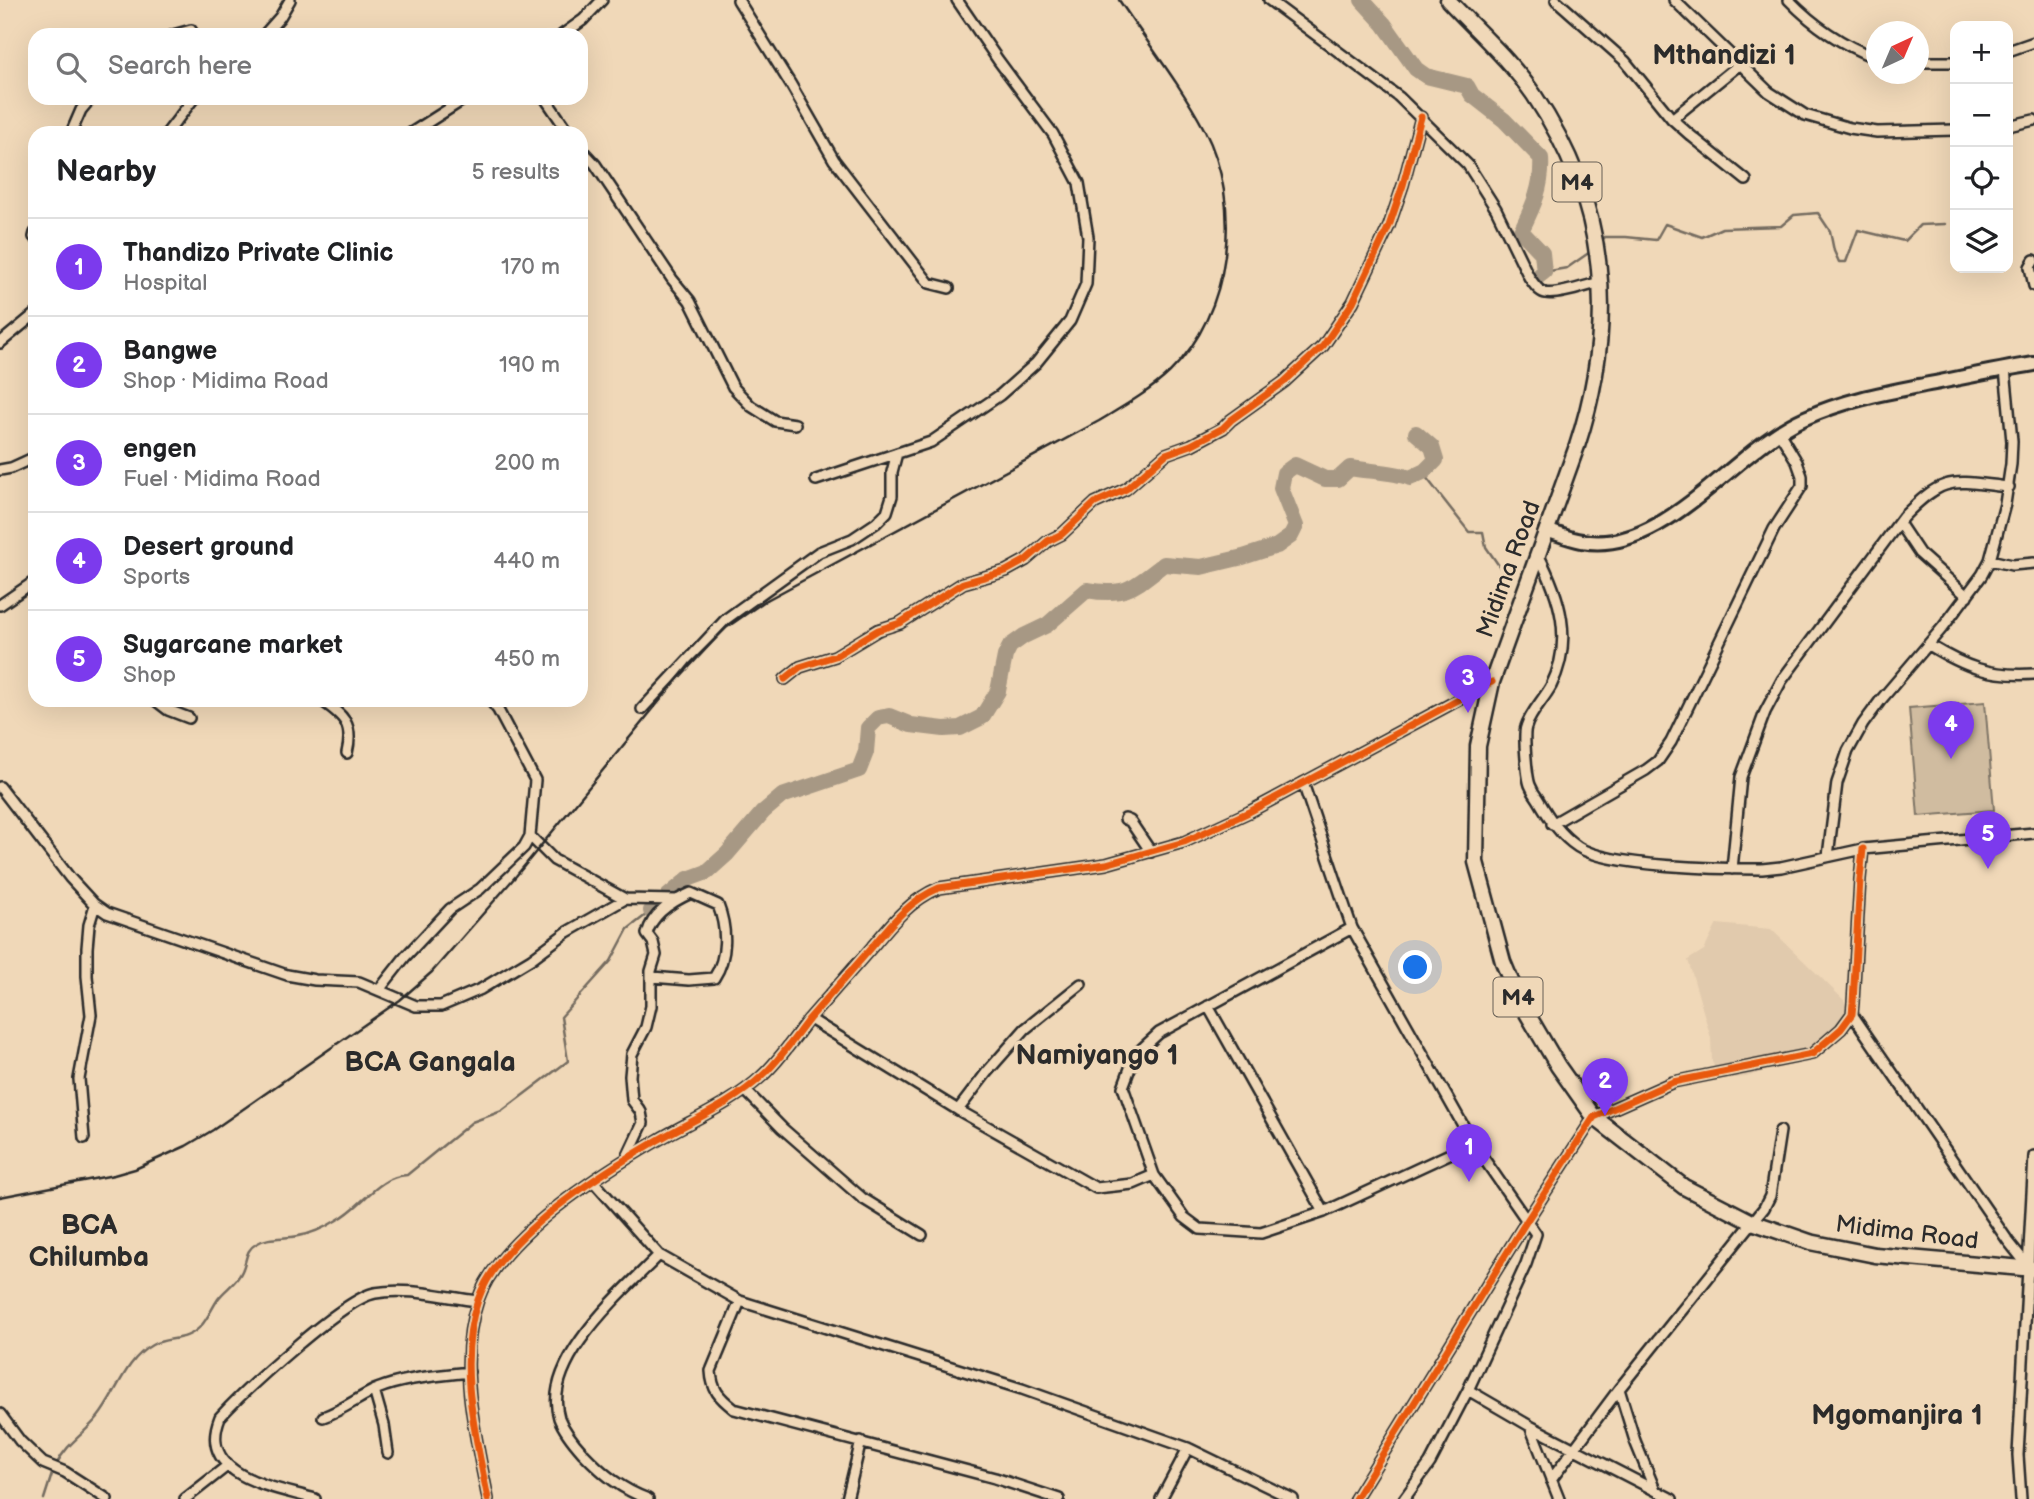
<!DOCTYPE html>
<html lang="en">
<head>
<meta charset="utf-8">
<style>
	body { margin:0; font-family:"Balsamiq Sans",sans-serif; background:#f2f2f2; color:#202124 }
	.controls { position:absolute; right:21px; top:21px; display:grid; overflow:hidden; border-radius:14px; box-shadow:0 7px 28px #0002 }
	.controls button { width:63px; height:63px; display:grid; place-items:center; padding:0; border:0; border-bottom:2px solid #e0e0e0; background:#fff; color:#202124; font:35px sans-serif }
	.compass { position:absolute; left:1866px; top:21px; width:63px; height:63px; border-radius:50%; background:#fff; box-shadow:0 7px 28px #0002; rotate:44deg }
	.you { position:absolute; left:1416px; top:968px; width:24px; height:24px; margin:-18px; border:5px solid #fff; border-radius:50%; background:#1a73e8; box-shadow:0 0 0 10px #1a73e833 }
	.badge { display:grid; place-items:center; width:46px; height:46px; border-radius:50%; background:#7c3aed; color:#fff; font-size:23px; font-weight:700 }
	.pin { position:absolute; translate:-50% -58px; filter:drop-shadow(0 2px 4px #0008) }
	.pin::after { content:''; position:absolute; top:37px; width:24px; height:21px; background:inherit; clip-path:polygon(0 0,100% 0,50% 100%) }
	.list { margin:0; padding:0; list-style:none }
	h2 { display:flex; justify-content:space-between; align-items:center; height:91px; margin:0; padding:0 28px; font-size:30px }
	h2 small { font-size:23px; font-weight:400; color:#757577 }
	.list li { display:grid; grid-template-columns:46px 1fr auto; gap:21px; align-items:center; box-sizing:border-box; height:98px; padding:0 28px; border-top:2px solid #e0e0e0 }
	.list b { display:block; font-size:26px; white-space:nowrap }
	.list p { margin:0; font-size:23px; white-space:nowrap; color:#757577 }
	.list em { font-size:23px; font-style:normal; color:#757577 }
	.icon { flex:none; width:38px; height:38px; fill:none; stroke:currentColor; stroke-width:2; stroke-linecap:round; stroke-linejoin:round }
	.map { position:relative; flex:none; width:2034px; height:1499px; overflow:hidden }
	.search { position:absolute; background:#fff; box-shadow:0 7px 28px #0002; left:28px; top:28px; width:560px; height:77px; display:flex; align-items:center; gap:18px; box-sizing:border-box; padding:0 24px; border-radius:21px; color:#757577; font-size:26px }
	.panel { position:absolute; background:#fff; box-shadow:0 7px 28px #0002; left:28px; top:126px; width:560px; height:581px; border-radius:21px }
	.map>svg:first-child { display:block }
</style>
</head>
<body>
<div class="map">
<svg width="2034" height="1499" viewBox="0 0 2034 1499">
	<rect width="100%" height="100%" fill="#f0d8b8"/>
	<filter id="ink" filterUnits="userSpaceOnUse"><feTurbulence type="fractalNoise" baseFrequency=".0143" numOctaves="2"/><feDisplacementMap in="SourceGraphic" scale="14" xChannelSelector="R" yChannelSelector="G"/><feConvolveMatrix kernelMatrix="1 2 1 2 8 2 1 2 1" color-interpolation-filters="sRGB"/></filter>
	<g filter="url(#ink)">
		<path fill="#e1caad" d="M1717 924 1771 929 1851 1007 1837 1036 1813 1056 1746 1077 1721 1079 1712 1062 1711 1038 1688 960 1704 950Z"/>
		<path fill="#d0bca0" stroke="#7e7466" stroke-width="2" d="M1985 702 1994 810 1918 816 1909 708Z"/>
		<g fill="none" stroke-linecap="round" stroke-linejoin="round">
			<path stroke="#756c60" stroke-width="2.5" d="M1602 240 1605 237H1626L1656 240 1665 224 1702 237 1722 228 1781 226 1794 215 1818 213 1830 231 1834 251 1839 262H1846L1858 230 1904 241 1920 225 1945 224
				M1544 272 1567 268 1590 252
				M1422 472 1469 532H1483L1486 547 1504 573 1501 585
				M56 1465C67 1443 83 1435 98 1417 116 1395 125 1360 152 1345 169 1336 185 1343 201 1326 208 1318 212 1308 218 1299 225 1289 237 1283 242 1271 247 1261 245 1250 256 1244 268 1236 284 1239 298 1236 311 1234 326 1227 337 1220 362 1207 378 1176 407 1175L472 1122 502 1111 568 1061 561 1017 611 961 628 929 651 911
				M44 1499 53 1471"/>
			<path stroke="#a79884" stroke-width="16" d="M1362 0 1384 24 1416 69 1426 76 1467 86 1472 95 1504 120 1541 158C1543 186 1533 207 1521 231L1542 253 1544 272 1535 279
				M668 896 688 879 707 872 727 854 763 812 782 796 859 770 866 752 868 728 878 718 889 716 911 725 944 729 960 728 982 717 998 691 1005 656 1010 646 1024 636 1047 625 1087 590C1127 597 1134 587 1164 564L1201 567 1243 557 1277 546 1291 536 1296 526 1281 488 1284 473 1295 465 1325 479H1338L1350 468C1367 471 1397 472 1410 478L1425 471 1436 460 1432 447 1416 433
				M651 911 662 901"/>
			<defs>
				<path id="street" d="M738 0 791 85 834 160 929 283 949 288
					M1269 0 1399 97 1468 165 1496 209 1529 277C1533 283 1538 291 1545 293 1557 296 1588 285 1601 282
					M1556 0 1625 61 1672 119 1690 135 1746 180
					M1674 0 1769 92 1805 115 1850 128 1877 132 1955 130
					M1789 0C1815 27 1842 45 1876 58
					M173 35 191 30 194 35
					M264 35 280 17 290 0
					M562 35 583 20 602 0
					M2008 51 2034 42
					M1918 62H1955
					M545 98 569 133
					M1672 119 1740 64
					M2008 126 2034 120
					M71 133 81 110 91 98
					M167 133 194 98
					M411 133 466 98
					M581 149 595 164 672 279 690 301 733 387 751 406 775 421 795 424
					M34 237 35 233
					M2034 260 2030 267 2034 286
					M0 343 35 314
					M0 470 11 468 35 457
					M816 480 931 442 1000 395 1036 363 1070 321 1086 284 1088 237 1079 183 1053 134 998 60 957 0
					M1899 523 1919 553 1967 596
					M1538 554C1560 597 1574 640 1551 686 1544 699 1530 713 1526 727 1523 735 1527 777 1530 785 1532 790 1535 795 1538 799 1549 818 1560 835 1578 847 1608 867 1723 869 1762 869L1781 867 1863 849 2034 833
					M1990 560 2012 565 2034 563
					M0 605 35 581
					M1929 645C1965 667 1990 677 2034 674
					M785 679 800 667 835 656 878 630 900 623 963 583 1006 571 1026 560 1048 541 1062 534 1095 503 1126 489 1166 454 1191 445 1223 428 1231 420 1284 382 1323 346 1353 302 1389 226 1403 185 1421 117
					M155 700 168 710 189 718
					M321 700C344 716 354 724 347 753
					M642 709 726 619 819 552 852 539 876 523 887 512 892 496V472L897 453
					M1303 783 1352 928 1159 1033 1135 1055 1123 1087 1154 1175 1184 1217 1200 1229 1261 1233 1324 1212 1473 1143
					M0 787 70 878 94 904 107 913 287 975 315 980 359 982 416 1006H441L481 989 531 959 567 932 625 899 676 900
					M1125 819 1130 821 1151 852
					M1552 824 1646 770 1658 761 1671 742 1774 529 1802 486V476L1797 462 1779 432
					M530 836 554 860 625 899
					M1828 856 1837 783 1848 751 1863 724 1880 701 1943 627 1982 575 1990 560 2005 504 2011 464 2012 441 2005 369
					M1732 869 1741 777 1765 712 1782 680 1903 517C1945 474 1952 481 2009 487
					M1352 928 1473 1143 1536 1234 1526 1264 1468 1390 1430 1463 1404 1499
					M379 990 405 957 450 909 480 889 524 847 530 836 535 780 498 710 490 700
					M1208 1006 1324 1212
					M1852 1014 2008 1241 2028 1266
					M810 1019 958 1110 1096 1188 1133 1184 1154 1175
					M745 1090 782 1128 862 1198 922 1235
					M958 1110 987 1072 1025 1029 1081 984
					M84 1138 79 1079 91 1015 87 976V948L89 925 95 905
					M627 1157 643 1123 641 1112 632 1100 630 1076 632 1054 646 1027 651 1006V971L656 955 653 942 647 934C652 913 673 901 691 893L718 905C727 928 728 957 714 978L689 980 652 977
					M593 1181 659 1255 740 1301 1022 1389 1188 1448 1293 1499
					M740 1301 711 1371C712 1390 719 1397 734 1409L995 1478 1059 1499
					M1619 1389 1635 1441 1655 1490
					M374 1390 384 1425 388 1453
					M1468 1390 1530 1426 1672 1499
					M0 1414 20 1441 43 1463 65 1472 107 1499
					M323 1417C343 1410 359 1397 377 1389 407 1377 438 1376 469 1372
					M1530 1426 1559 1499
					M1551 1480 1619 1389 1764 1208 1770 1196 1780 1131
					M185 1499 227 1466
					M315 1499C275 1487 196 1477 220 1417 244 1391 343 1299 375 1293 408 1287 444 1297 477 1301
					M488 1499C476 1436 456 1363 478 1300 499 1237 603 1172 658 1140 692 1120 732 1104 762 1076 780 1060 794 1038 809 1019 830 995 851 971 872 947 891 924 910 900 939 888L1106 864 1184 842 1249 812 1492 682
					M648 1499C621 1489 603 1474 583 1453 574 1443 564 1431 559 1418 541 1361 624 1291 659 1255
					M847 1499 861 1441
					M1161 1499 1188 1448
					M1355 1499 1526 1222 1594 1117 1673 1082 1812 1054 1841 1029 1852 1014 1853 1003 1860 879 1863 849
					M2021 1499 2018 1455 2034 1156"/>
				<path id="secondary" d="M1546 530C1558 534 1570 539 1582 541 1665 556 1734 449 1805 418 1842 401 1884 393 1924 385 1960 378 1997 370 2034 364"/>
				<path id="primary" d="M1448 0C1477 31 1510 60 1534 95 1608 206 1618 321 1577 446L1492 682 1478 746 1476 862 1503 962 1518 998 1558 1066 1594 1117 1684 1187 1752 1222 1810 1242 1875 1255 2034 1269"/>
			</defs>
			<use href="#street" stroke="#2b2b2b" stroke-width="14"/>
			<use href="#secondary" stroke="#2b2b2b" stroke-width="18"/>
			<use href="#primary" stroke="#2b2b2b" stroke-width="19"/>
			<use href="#street" stroke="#f0d8b8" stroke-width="9"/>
			<use href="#secondary" stroke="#f0d8b8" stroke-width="12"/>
			<use href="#primary" stroke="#f0d8b8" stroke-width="14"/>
			<path stroke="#2b2b2b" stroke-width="2.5" d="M0 1197 114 1175 135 1169 186 1146 213 1130 400 1000 432 972 516 876 690 664 726 628 765 601 1099 421C1124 406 1149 392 1170 372 1232 312 1243 204 1204 129 1180 84 1147 42 1119 0"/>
			<defs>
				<path id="cycleway" d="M785 679 800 667 835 656 878 630 900 623 963 583 1006 571 1026 560 1048 541 1062 534 1095 503 1126 489 1166 454 1191 445 1223 428 1231 420 1284 382 1323 346 1353 302 1389 226 1403 185 1421 117
					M488 1499C476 1436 456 1363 478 1300 499 1237 603 1172 658 1140 692 1120 732 1104 762 1076 780 1060 794 1038 809 1019 830 995 851 971 872 947 891 924 910 900 939 888L1106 864 1184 842 1249 812 1492 682
					M1355 1499 1526 1222 1594 1117 1673 1082 1812 1054 1841 1029 1852 1014 1853 1003 1860 879 1863 849"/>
			</defs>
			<use href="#cycleway" stroke="#f0d8b8" stroke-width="11"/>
			<use href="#cycleway" stroke="#e8590c" stroke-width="7"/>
		</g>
	</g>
	<g text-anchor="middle" stroke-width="7" stroke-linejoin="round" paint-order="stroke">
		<g fill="#f0d8b8" stroke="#665f55" stroke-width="2">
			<rect x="1552.5" y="162.5" width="49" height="39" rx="5"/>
			<rect x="1493.5" y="977.5" width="49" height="39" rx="5"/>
		</g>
		<g font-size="23" font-weight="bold" fill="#2b2b2b">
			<text x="1577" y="190">M4</text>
			<text x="1518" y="1005">M4</text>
		</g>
		<g font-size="24" fill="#2b2b2b" stroke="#f0d8b8">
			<text transform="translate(1508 569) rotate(-70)" y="8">Midima Road</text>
			<text transform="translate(1907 1232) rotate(7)" y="8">Midima Road</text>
		</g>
		<g font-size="28" font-weight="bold" fill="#2b2b2b" stroke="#f0d8b8">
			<text x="1724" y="64">Mthandizi 1</text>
			<text x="1097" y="1064">Namiyango 1</text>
			<text x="430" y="1071">BCA Gangala</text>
			<text x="89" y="1234">BCA<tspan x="89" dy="32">Chilumba</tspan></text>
			<text x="1897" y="1424">Mgomanjira 1</text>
		</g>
	</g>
</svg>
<div class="controls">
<button>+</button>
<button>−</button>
<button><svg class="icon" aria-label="locate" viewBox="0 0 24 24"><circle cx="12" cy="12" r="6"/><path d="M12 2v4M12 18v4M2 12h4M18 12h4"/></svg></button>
<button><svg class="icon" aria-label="layers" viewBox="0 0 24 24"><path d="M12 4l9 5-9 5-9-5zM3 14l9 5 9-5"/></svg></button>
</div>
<svg class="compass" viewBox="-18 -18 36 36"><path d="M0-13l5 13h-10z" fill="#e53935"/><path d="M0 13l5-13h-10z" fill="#757577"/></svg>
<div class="you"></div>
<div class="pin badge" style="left:1469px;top:1182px">1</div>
<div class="pin badge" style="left:1605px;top:1116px">2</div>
<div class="pin badge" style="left:1468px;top:713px">3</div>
<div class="pin badge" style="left:1951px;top:759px">4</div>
<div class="pin badge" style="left:1988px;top:869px">5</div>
<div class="search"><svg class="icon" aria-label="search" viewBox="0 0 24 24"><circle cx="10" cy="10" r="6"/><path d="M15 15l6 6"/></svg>Search here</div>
<section class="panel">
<h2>Nearby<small>5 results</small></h2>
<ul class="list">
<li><span class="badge">1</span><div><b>Thandizo Private Clinic</b><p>Hospital</p></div><em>170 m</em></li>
<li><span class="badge">2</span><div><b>Bangwe</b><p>Shop · Midima Road</p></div><em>190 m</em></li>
<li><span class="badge">3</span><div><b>engen</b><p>Fuel · Midima Road</p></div><em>200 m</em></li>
<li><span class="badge">4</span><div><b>Desert ground</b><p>Sports</p></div><em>440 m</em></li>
<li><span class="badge">5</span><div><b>Sugarcane market</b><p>Shop</p></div><em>450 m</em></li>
</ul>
</section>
</div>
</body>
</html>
